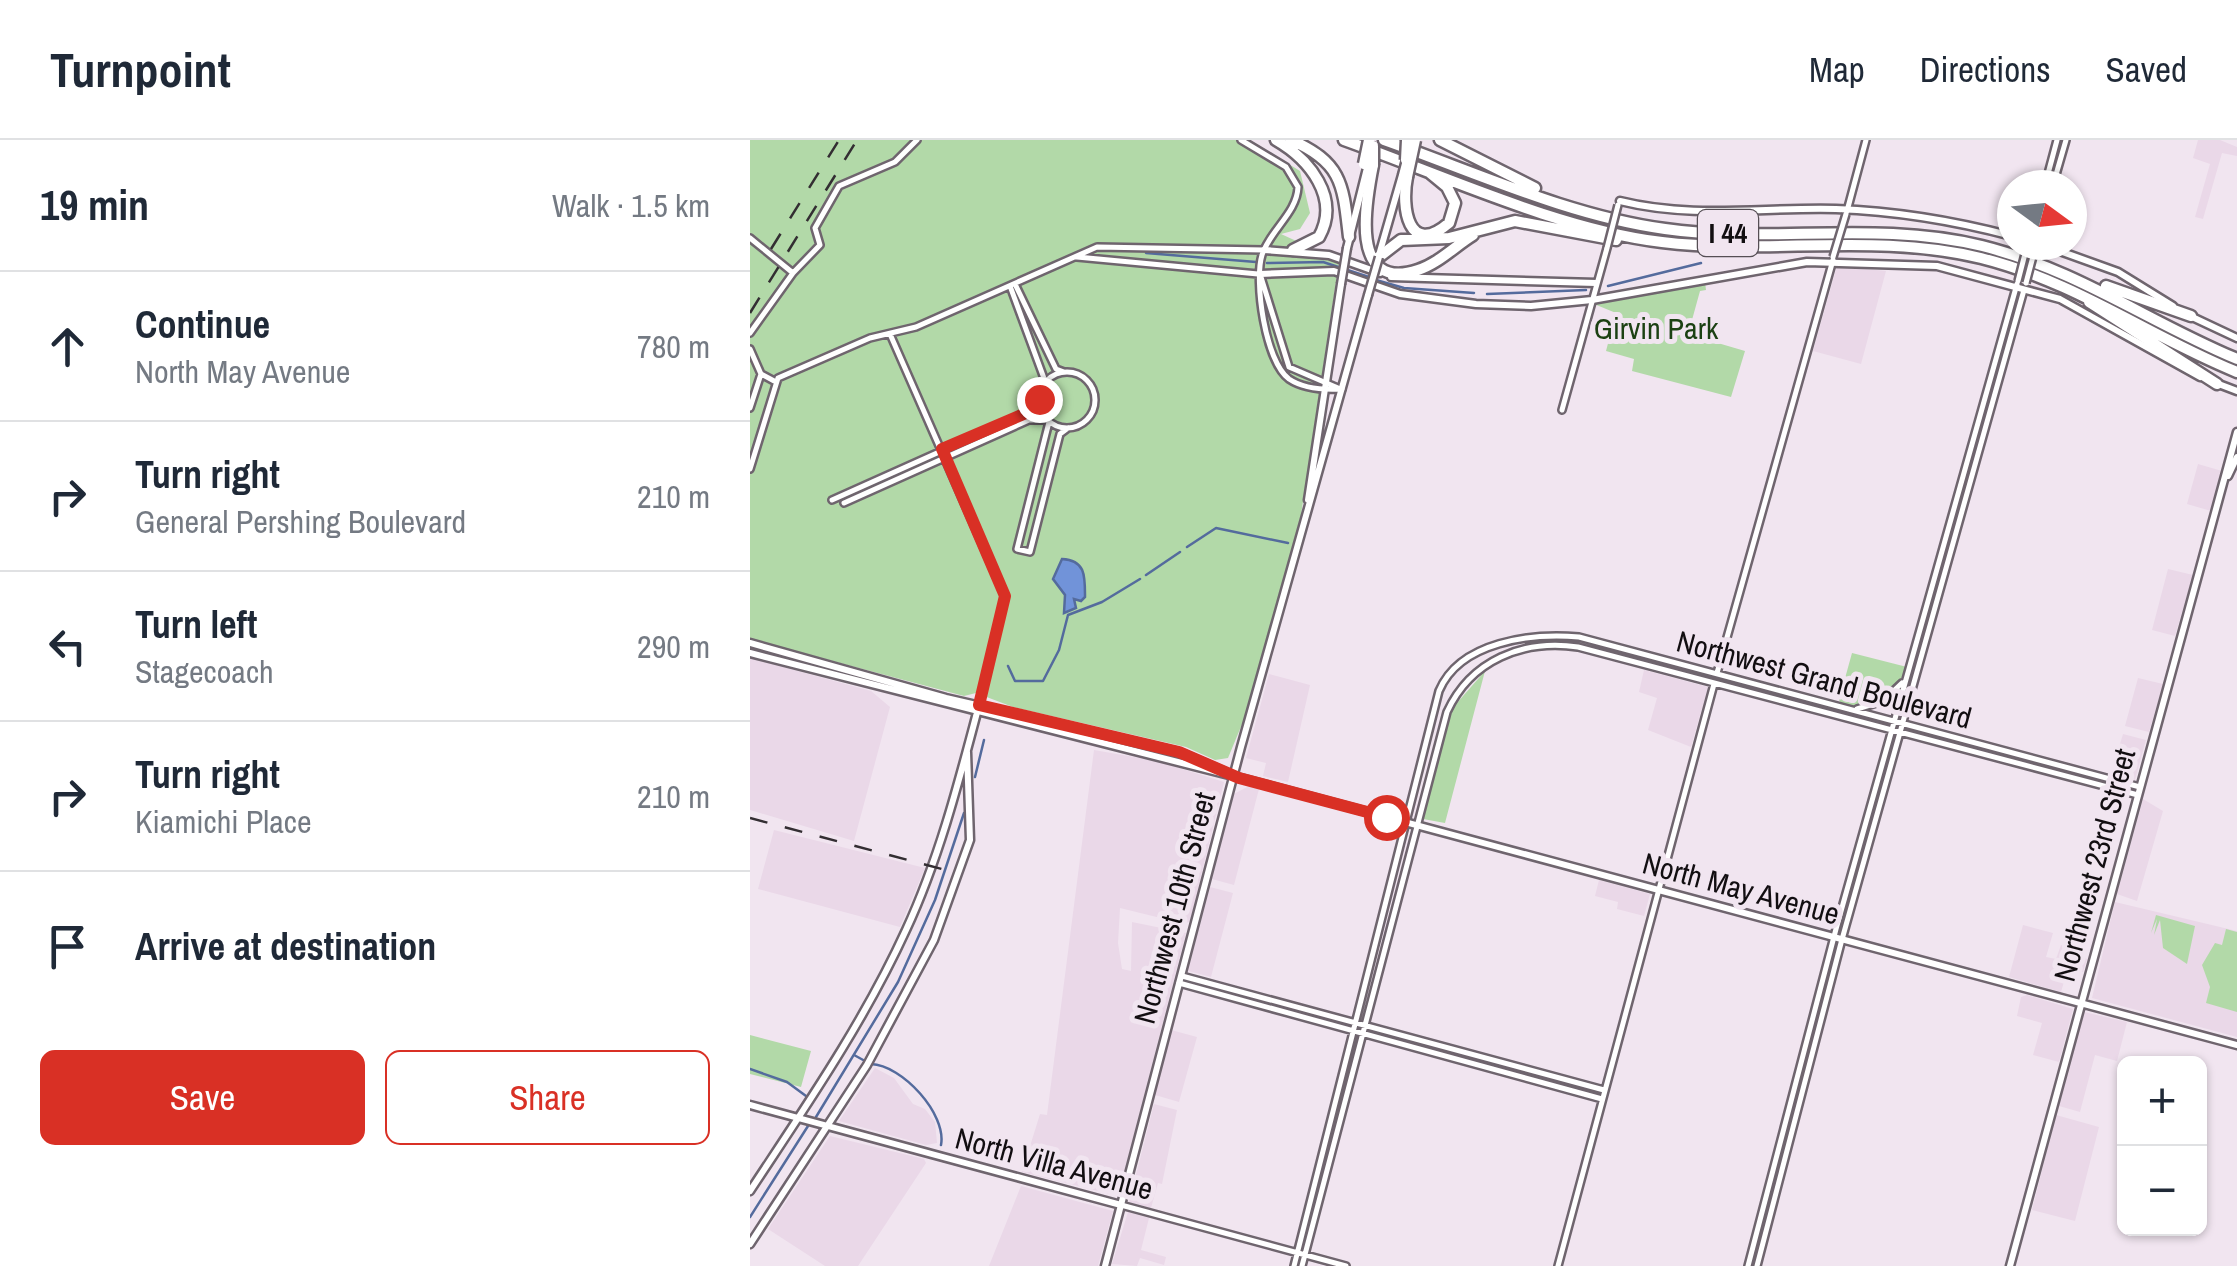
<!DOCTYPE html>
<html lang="en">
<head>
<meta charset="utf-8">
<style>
	body { margin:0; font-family:"Archivo Narrow",sans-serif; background:#f6f6f7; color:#1f2937 }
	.controls { position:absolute; right:30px; bottom:30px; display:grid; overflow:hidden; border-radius:15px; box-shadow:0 2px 8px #0004 }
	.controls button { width:90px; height:90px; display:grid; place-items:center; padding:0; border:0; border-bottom:2px solid #e0e1e3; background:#fff; color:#1f2937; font:50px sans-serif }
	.compass { position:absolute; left:1247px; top:30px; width:90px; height:90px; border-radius:50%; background:#fff; box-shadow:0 2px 8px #0004; rotate:105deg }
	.stop { position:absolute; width:30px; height:30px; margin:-22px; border:8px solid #d93025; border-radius:50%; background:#fff }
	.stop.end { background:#d93025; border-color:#fff; box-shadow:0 2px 10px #0008 }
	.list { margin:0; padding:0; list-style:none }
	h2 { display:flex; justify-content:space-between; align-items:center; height:130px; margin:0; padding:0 40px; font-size:42px }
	h2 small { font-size:32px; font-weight:400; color:#747a83 }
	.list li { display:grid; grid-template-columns:65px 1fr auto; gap:30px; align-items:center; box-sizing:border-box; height:150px; padding:0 40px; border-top:2px solid #e0e1e3 }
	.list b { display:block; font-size:38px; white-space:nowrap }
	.list p { margin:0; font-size:32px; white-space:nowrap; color:#747a83 }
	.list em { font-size:32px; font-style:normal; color:#747a83 }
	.actions { display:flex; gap:20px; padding:30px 40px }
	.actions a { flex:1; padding:22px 0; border:2px solid #d93025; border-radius:15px; text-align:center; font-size:35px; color:#d93025 }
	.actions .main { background:#d93025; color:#fff }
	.icon { flex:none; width:55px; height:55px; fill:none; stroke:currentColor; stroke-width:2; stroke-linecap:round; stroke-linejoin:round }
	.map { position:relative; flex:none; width:1487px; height:1126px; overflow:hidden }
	header { display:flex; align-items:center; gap:60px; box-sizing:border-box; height:140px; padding:0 50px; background:#fff; border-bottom:2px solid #e0e1e3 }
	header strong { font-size:48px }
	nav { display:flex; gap:55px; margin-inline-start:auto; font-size:35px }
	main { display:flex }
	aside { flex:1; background:#fff }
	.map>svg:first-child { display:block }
</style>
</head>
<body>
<header>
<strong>Turnpoint</strong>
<nav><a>Map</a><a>Directions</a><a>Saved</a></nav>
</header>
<main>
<aside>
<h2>19 min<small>Walk · 1.5 km</small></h2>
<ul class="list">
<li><svg class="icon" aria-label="ahead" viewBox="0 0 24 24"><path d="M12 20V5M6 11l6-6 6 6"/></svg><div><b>Continue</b><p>North May Avenue</p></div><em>780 m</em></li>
<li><svg class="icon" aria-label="right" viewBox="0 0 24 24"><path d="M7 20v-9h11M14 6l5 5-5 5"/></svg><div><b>Turn right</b><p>General Pershing Boulevard</p></div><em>210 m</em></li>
<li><svg class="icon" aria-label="left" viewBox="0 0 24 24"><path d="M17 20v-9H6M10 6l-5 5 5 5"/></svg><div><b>Turn left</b><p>Stagecoach</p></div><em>290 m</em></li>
<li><svg class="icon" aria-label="right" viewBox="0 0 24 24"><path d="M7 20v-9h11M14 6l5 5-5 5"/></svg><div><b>Turn right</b><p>Kiamichi Place</p></div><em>210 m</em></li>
<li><svg class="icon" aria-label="arrive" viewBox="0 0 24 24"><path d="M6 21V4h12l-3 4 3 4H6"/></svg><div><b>Arrive at destination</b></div></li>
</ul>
<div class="actions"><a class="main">Save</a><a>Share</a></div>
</aside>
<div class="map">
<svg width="1487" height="1126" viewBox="0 0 1487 1126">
	<rect width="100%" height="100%" fill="#f1e5f0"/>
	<path fill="#ead8e8" d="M1448 0H1470L1487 7V16L1472 13 1453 79 1445 77 1460 24 1443 18Z
		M1087 126 1136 131 1111 224 1063 211Z
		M1448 324 1472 331 1461 371 1437 364Z
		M1418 429 1443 435 1425 496 1402 490Z
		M0 518 121 551 140 567 104 701 0 670Z
		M894 530 958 547 941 607 898 590 907 558 889 552Z
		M519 534 560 545 538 642 513 636 516 623 496 618Z
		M1388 538 1413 544 1399 592 1375 586Z
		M1373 594 1396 600 1385 640 1361 634Z
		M344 610 407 621 474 642 440 781 435 784 370 768 368 803 372 829 381 831 382 782 436 793 368 1056 272 1032 290 974 297 975Z
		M499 646 509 649 484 745 462 739 484 654Z
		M1393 659 1413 671 1387 761 1367 754Z
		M24 690 175 728 150 787 8 749Z
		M849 740 900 754 894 776 867 769 868 762 845 756Z
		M460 747 483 753 461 837 438 831Z
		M1365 762 1487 791V897L1342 858Z
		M1273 785 1303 793 1296 817 1306 819 1311 805 1337 819 1333 832 1318 828 1311 852 1259 837Z
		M1277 855 1323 869 1309 922 1283 915 1292 883 1267 876 1271 857Z
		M1334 872 1377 882 1367 921 1345 915 1330 972 1309 966Z
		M421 890 447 897 429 962 405 955Z
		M125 928 144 938 163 964 175 969 185 982 187 1003 176 1005 89 981Z
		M404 964 427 970 412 1044 408 1043 401 1068 379 1062Z
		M1306 975 1349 987 1325 1081 1282 1070Z
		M80 996 174 1019 176 1023 108 1126H75L18 1089Z
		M271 1046 363 1071 348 1126H239Z
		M378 1072 399 1078 391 1110 416 1117 414 1125 390 1118 387 1126 362 1124Z"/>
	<path fill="#b2d9a8" d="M0 0H500L550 31 560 73 550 89 531 94 566 110 590 115 551 375 495 577 478 618 465 620 436 607 263 567 226 553 214 556 0 499Z
		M955 142 956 150 950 151 942 180 947 183 944 196 995 211 981 257 882 231 884 219 856 211 866 173 844 164Z
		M1102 513 1157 527C1146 554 1122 572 1092 565L1089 560Z
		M735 531 695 683 673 679 699 572Z
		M1406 775 1445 786 1437 824 1413 808 1410 780 1404 795 1407 779 1401 793Z
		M1476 789 1487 792V872L1456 863 1460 847 1452 825 1465 803 1472 805Z
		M0 895 61 911 51 947 0 934Z"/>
	<path fill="#7193d9" stroke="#546b9d" stroke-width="2.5" d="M312 419C336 420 335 437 335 457L331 461 324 459 326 468 314 473 315 455 303 439Z"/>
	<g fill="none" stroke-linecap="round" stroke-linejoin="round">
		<path stroke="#546b9d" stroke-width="2.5" d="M396 113 506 122
			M517 123 573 122 619 137
			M626 140 654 148 724 153
			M858 146 951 123
			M737 154 836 150
			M437 407 466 388 538 403
			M396 435 430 412
			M258 526 265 541H293L309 510 318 475 352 462 390 439
			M225 637 234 600
			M104 915 115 921
			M121 924C152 925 197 974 191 1005
			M0 929 37 942 56 956
			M66 977 148 842 185 760 214 673
			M0 1077 58 986"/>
		<defs>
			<path id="tertiary" d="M491 0 536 27 548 47C547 73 520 90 512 115 504 141 515 221 539 239 554 249 575 250 592 249
				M1295 45 1307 0
				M1303 45 1316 0
				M1097 71 1116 0
				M0 98 43 133
				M327 117 508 134
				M510 134 539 227 588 248
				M265 144 306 229 314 232
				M260 146 295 241
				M0 193 43 133 70 105 65 88 89 46 145 22 167 0
				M140 194 255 456 229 565
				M0 209 11 234 26 242
				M289 260a28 28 0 1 1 56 0a28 28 0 1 1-56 0Z
				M0 268 11 234
				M812 270 857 108
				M299 282 267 409 280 412 310 294 318 288
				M0 329 28 238 120 198 166 187 347 107 514 110
				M82 360 283 270 289 259
				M94 363 279 280H297
				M967 533 1083 120
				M1107 569 1133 561 1152 543
				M432 836 854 950
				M429 843 852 959
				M371 1065 596 1126
				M544 1126 689 551C710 501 782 493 829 497L1390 647
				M552 1126 697 572C721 520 773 499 828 507L1388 655
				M808 1126 964 544
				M998 1126 1086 789 1267 144
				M1007 1126 1091 803 1274 150"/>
			<path id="secondary" d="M870 61C943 79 1012 67 1086 69 1145 71 1205 81 1262 96
				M1293 105 1368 132 1423 166
				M597 108 618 24
				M514 110 579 115 630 133
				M629 115 652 35
				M510 134 584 131 650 154 726 164 781 166 842 160 1057 122 1187 126 1310 159 1450 237
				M641 137 846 143
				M1438 175 1487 198
				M1466 243 1487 251
				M1478 336 1487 317
				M558 360 591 144
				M0 503 196 558 429 612 482 635
				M0 513 483 636 1487 905
				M0 965 371 1065
				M0 1051C56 966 114 882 156 790 189 719 209 641 229 565
				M0 1104 117 925 184 800 220 700 217 612
				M355 1126 491 607 618 155
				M1260 1126 1487 292"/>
			<path id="motorway" d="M526 0C559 19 591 58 569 97L543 110
				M541 0C593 23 593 45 599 97
				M594 0C692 35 810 90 912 102 1019 115 1125 92 1231 118 1327 142 1398 196 1487 232
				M634 0C725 32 819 76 915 89 1021 104 1126 80 1232 106 1328 130 1398 182 1487 219
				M690 0 785 48
				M623 25C616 60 598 153 668 130 689 123 705 106 723 95
				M657 37C651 67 658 118 699 83L705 63 697 47 680 33
				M629 117 651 100 699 98 765 81 866 100
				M1356 146 1441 176
				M1339 162 1467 244"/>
		</defs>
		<use href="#tertiary" stroke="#6f656e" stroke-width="10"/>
		<use href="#secondary" stroke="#6f656e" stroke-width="11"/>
		<use href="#motorway" stroke="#6f656e" stroke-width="15"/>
		<use href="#tertiary" stroke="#fff" stroke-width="5"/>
		<use href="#secondary" stroke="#fff" stroke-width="6"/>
		<use href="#motorway" stroke="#fff" stroke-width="10"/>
		<path stroke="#332e32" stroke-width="2.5" stroke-dasharray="18 18" stroke-linecap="butt" d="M21 109 89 0
			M0 173 107 0
			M0 678 203 732"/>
		<defs>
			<path id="tertiary-bridge" d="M857 108 868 65
				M1083 117 1096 74
				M1268 141 1277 106
				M1276 143 1285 109"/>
			<path id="secondary-bridge" d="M652 35 657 16
				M591 144 597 108
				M618 155 629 117"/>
			<path id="motorway-bridge" d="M656 20 657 0
				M614 24 619 0
				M623 25V6
				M657 37 665 0"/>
		</defs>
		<use href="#tertiary-bridge" stroke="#6f656e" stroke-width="10" stroke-linecap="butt"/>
		<use href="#secondary-bridge" stroke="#6f656e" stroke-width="11" stroke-linecap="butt"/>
		<use href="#motorway-bridge" stroke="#6f656e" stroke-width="15" stroke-linecap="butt"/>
		<use href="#tertiary-bridge" stroke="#fff" stroke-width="5"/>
		<use href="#secondary-bridge" stroke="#fff" stroke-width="6"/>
		<use href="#motorway-bridge" stroke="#fff" stroke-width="10"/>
	</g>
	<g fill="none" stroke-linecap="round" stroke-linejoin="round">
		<path stroke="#d93025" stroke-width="12" d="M289 259 283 270 192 309 255 456 229 565 429 612 489 638 636 677"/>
	</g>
	<g text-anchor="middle" stroke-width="10" stroke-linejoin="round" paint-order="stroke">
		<rect fill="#f1e5f0" stroke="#554e54" stroke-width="2.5" x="948" y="70" width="60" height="46" rx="8"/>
		<g font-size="28" font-weight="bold" fill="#120e11">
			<text x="978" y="103">I 44</text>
		</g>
		<g font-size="30" fill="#1c4113" stroke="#f1e5f0">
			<text x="906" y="199">Girvin Park</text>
		</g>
		<g font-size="30" fill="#120e11" stroke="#f1e5f0">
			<text transform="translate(1074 540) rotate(15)" y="10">Northwest Grand Boulevard</text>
			<text transform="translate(1345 725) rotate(-75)" y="10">Northwest 23rd Street</text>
			<text transform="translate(991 749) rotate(15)" y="10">North May Avenue</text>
			<text transform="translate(425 768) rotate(-75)" y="10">Northwest 10th Street</text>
			<text transform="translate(304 1024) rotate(15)" y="10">North Villa Avenue</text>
		</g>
	</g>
</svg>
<div class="controls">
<button>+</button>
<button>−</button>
</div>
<svg class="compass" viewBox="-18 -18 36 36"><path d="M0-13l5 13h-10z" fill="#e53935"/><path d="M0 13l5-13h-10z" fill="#747a83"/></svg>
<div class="stop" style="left:636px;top:677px"></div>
<div class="stop end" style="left:289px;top:259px"></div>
</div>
</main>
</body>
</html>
